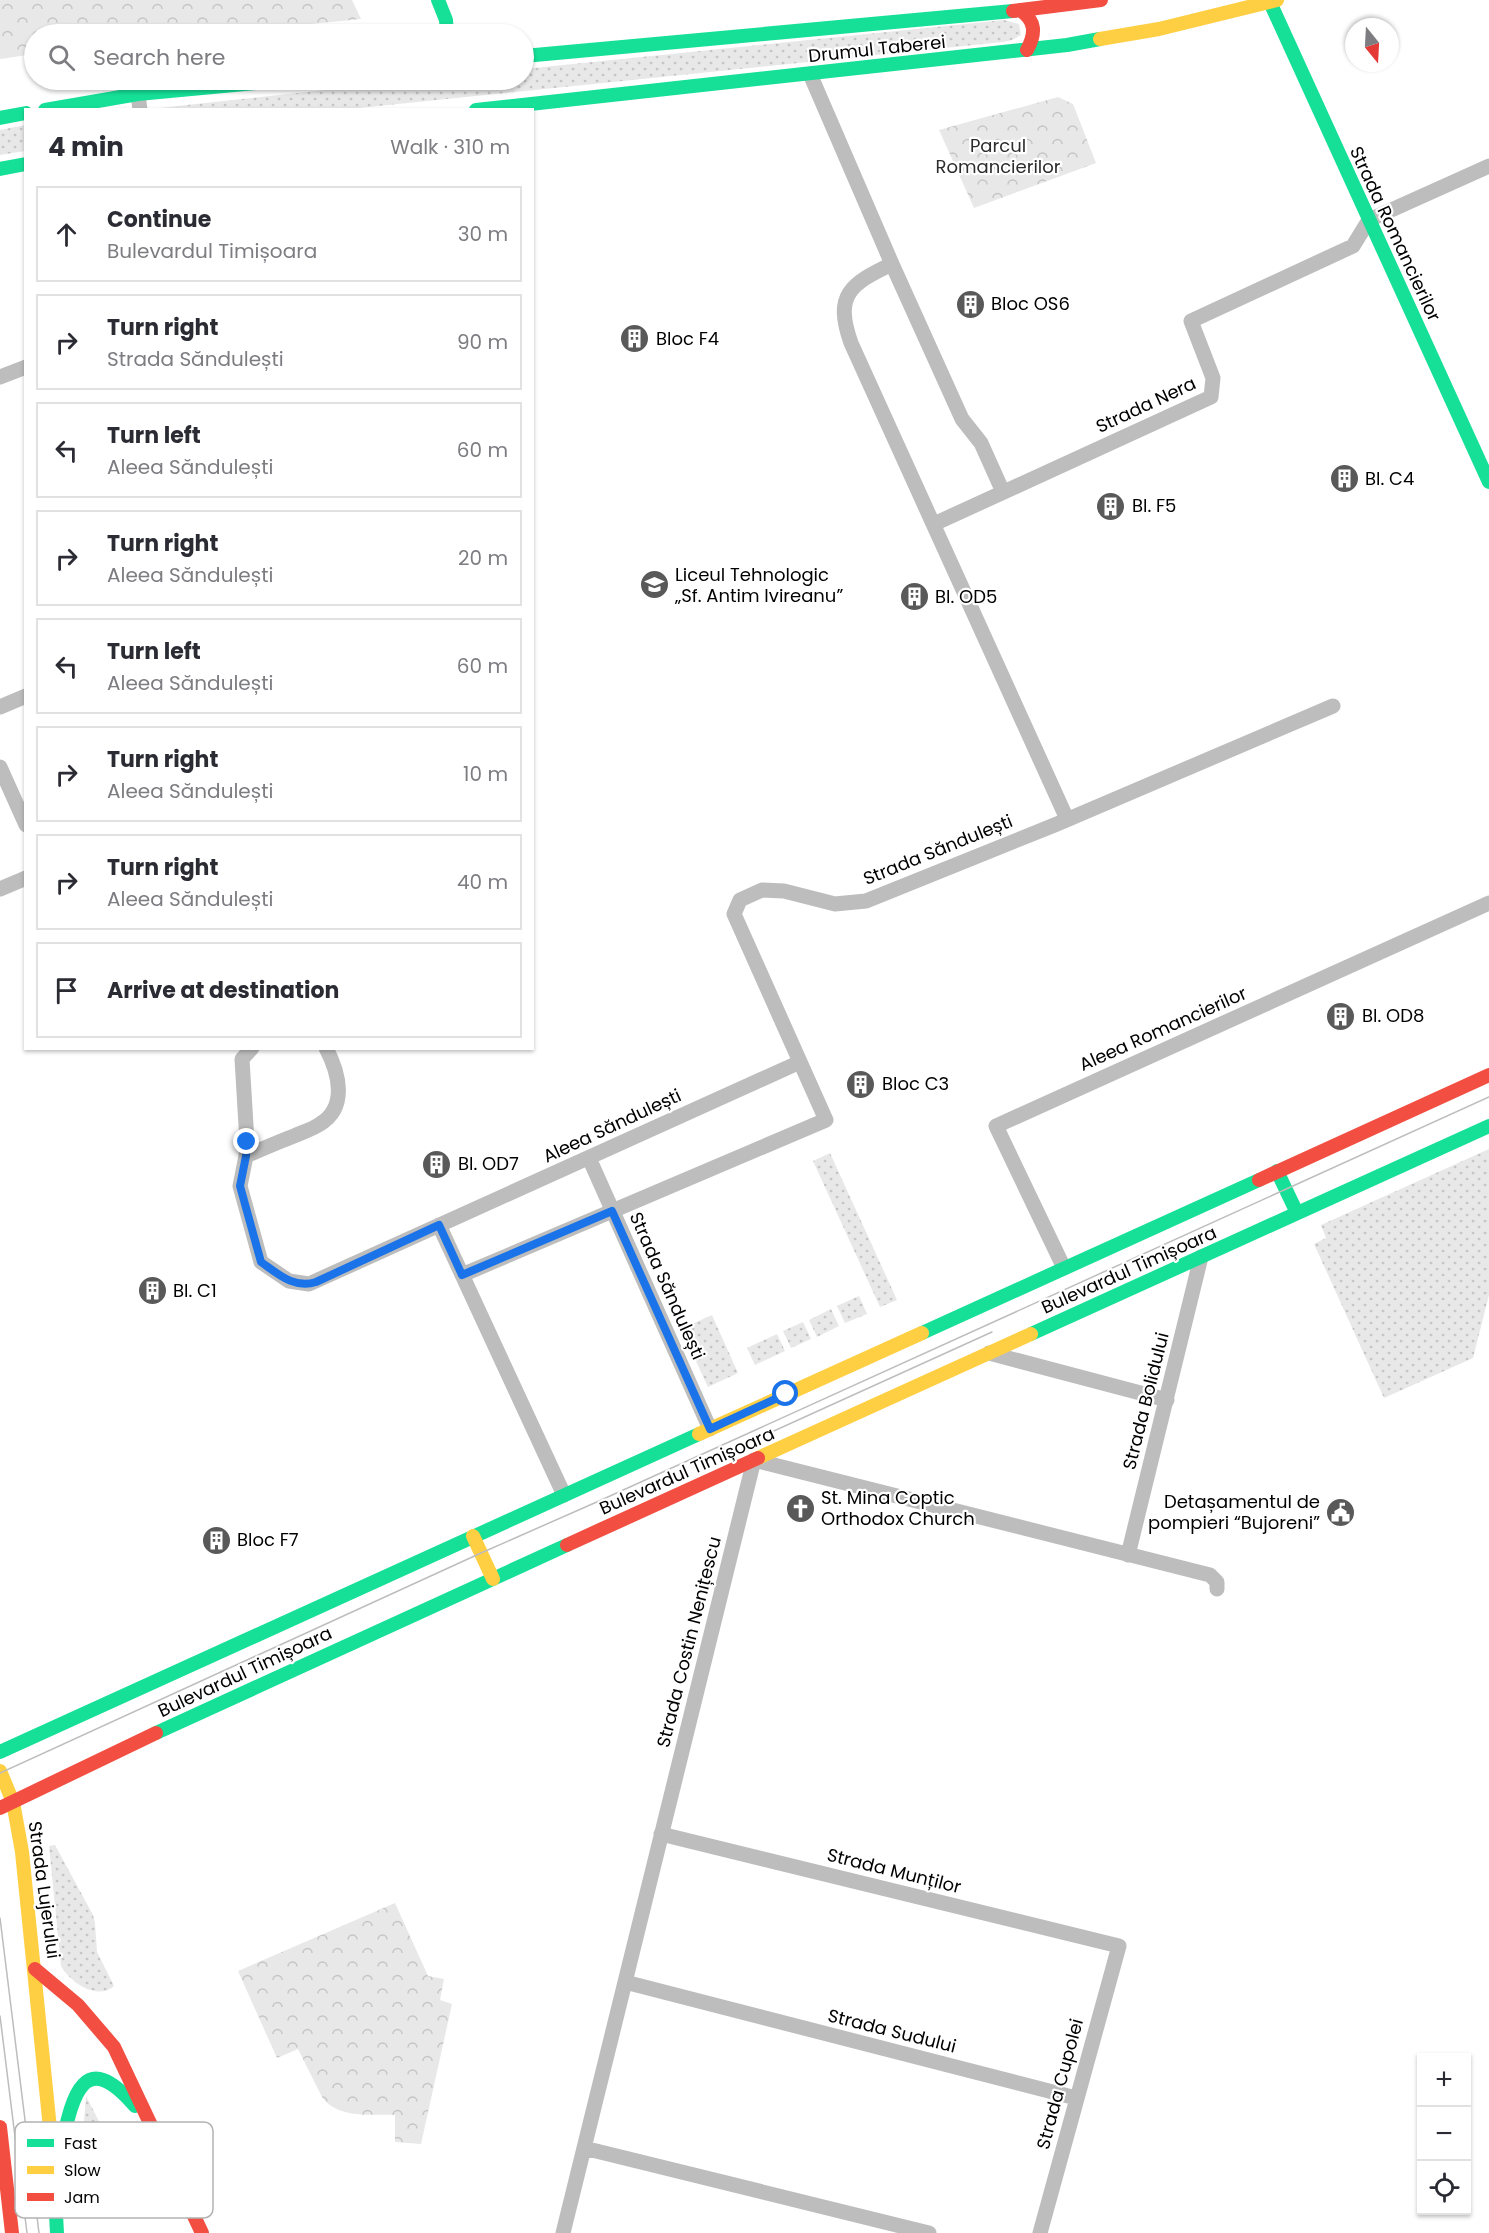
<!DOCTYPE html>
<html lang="en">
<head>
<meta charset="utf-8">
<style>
	body { margin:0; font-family:Poppins,sans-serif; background:#f2f2f3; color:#2b2b33 }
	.controls { position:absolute; right:18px; bottom:18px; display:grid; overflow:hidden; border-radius:0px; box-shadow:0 2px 4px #0004 }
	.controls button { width:54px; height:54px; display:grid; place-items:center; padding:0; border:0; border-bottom:2px solid #e1e1e2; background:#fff; color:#2b2b33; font:30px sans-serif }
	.compass { position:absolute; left:1345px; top:18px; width:54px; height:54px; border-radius:50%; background:#fff; box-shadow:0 2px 4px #0004; rotate:162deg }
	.stop { position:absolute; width:18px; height:18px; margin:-14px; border:4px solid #1a73e8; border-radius:50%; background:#fff }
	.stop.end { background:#1a73e8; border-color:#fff; box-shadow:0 2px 6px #0008 }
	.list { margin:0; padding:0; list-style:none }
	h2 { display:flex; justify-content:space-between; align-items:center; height:78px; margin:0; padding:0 24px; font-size:26px }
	h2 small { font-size:20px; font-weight:400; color:#7c7c81 }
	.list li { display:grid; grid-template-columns:39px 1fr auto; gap:18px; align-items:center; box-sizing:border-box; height:96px; margin:0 12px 12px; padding:0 12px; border:2px solid #e1e1e2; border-radius:0px }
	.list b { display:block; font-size:22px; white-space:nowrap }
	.list p { margin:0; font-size:20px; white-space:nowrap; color:#7c7c81 }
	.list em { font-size:20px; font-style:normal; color:#7c7c81 }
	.icon { flex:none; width:33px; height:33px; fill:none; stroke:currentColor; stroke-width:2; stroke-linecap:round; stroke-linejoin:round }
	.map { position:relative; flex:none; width:1489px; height:2233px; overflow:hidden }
	.search { position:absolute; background:#fff; box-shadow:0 2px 4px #0004; left:24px; top:24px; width:510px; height:66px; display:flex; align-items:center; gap:15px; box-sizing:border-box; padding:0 21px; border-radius:33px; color:#7c7c81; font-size:22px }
	.panel { position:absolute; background:#fff; box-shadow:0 2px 4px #0004; left:24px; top:108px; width:510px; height:942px; border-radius:0px }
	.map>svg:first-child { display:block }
</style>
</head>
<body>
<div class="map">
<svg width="1489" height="2233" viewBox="0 0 1489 2233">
	<defs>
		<pattern id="grass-dots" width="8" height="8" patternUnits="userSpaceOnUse" patternTransform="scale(1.5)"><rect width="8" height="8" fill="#e8e8e8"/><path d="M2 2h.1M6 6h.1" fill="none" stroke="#c5c5c5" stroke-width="1.8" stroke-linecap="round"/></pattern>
		<pattern id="park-crowns" width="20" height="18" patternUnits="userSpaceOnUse" patternTransform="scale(1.5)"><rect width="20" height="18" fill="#e8e8e8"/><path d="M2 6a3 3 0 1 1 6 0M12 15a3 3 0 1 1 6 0" fill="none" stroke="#c5c5c5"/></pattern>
	</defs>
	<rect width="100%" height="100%" fill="#fff"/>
	<path fill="url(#grass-dots)" d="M1004 20 1019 24 1021 35 1012 40 1003 42 349 109 141 110 417 80H524V69Z
		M25 125V151L0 155V130Z
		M1489 1149V1295L1473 1358 1384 1398 1314 1244 1326 1238 1321 1225Z
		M830 1153 897 1300 880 1307 813 1161Z
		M859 1296 867 1314 845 1323 837 1306Z
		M831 1309 839 1326 817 1337 809 1320Z
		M712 1315 738 1373 708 1387 681 1329Z
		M803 1322 811 1339 791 1348 783 1331Z
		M777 1334 785 1351 755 1365 747 1348Z
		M55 1845 93 1915 95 1923 97 1952 114 1986C97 2001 70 1982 61 1966L49 1846Z
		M86 2096 148 2216 77 2210Z"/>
	<path fill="url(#park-crowns)" d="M0 0H352L361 19 213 34H34V54L0 59Z
		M1058 97 1073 104 1096 163 974 208 939 130Z
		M395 1903 428 1976 444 1979 440 2000 452 2004 421 2144 395 2142V2115C370 2114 338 2119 322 2097L298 2049 277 2058 238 1971Z"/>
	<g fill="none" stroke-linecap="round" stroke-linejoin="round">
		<path stroke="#bdbdbd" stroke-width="15" d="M810 74 892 264 962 419 981 443 1003 492
			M138 94 140 110
			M892 264C850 284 834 295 851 343L1067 819
			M0 377 26 367
			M934 524 1211 397 1213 378 1191 321 1353 246 1369 220 1489 166
			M0 707 26 696
			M0 767 26 825
			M0 889 26 878
			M252 1048 242 1059 247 1142 246 1156 240 1186 261 1262 289 1281 309 1284 800 1062
			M246 1156C262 1149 278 1142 294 1136 303 1132 313 1129 320 1124 348 1107 339 1073 326 1048
			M589 1158 710 1429
			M439 1225 564 1495
			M1064 1268 996 1126 1489 903
			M462 1275 826 1120 734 914 740 900 762 890 784 891 835 904 866 901 1057 824 1333 706
			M989 1353 1167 1400
			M1128 1555 1201 1257
			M661 1834 1119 1946 1040 2233
			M625 1982 1076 2098
			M584 2148 929 2233
			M563 2233 754 1460 1210 1575 1217 1582V1589"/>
		<path stroke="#16e098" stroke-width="14" d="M438 0 446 20 447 34
			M1269 0 1489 482
			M524 56 1013 11
			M45 110 138 94 287 80
			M476 110 1067 45 1100 39
			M0 118 26 113
			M0 169 26 164
			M1277 1171 1297 1213
			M922 1333 1259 1180
			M1031 1334 1489 1126
			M156 1733 567 1545
			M0 1752 699 1434
			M53 2158 57 2233
			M58 2161C70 2115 76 2037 135 2106"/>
		<path stroke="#ffcf43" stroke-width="14" d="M1100 39 1159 29 1277 0
			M699 1434 922 1333
			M758 1458 1031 1334
			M473 1536 493 1579
			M0 1771 13 1802 22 1852 53 2158"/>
		<path stroke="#f24e42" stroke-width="14" d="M1020 10C1036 21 1036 33 1027 50
			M1013 11 1101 0
			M1259 1180 1489 1075
			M567 1545 758 1458
			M0 1808 156 1733
			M35 1969 78 2005 114 2047 202 2233
			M0 2127 12 2233"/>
		<path stroke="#bdbdbd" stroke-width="1.5" d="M743 1445 992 1332
			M0 1773 481 1553 599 1501 1489 1097
			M0 1918 39 2233
			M0 2016 27 2233"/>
	</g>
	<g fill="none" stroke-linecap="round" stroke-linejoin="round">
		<path stroke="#1a73e8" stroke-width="8" d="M247 1142 246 1156 240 1186 261 1262C278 1274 294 1289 316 1282L439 1225 462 1275 612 1211 710 1429 786 1394"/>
	</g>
	<defs>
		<symbol id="building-disc" viewBox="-11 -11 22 22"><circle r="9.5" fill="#595959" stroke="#fff"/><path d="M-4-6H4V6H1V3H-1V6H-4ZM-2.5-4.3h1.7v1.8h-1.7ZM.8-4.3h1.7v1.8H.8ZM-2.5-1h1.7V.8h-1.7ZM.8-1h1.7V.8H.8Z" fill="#fff"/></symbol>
		<symbol id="school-disc" viewBox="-11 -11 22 22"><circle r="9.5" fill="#595959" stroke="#fff"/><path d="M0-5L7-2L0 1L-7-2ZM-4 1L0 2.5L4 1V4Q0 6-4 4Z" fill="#fff"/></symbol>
		<symbol id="church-disc" viewBox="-11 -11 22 22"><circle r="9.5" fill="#595959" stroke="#fff"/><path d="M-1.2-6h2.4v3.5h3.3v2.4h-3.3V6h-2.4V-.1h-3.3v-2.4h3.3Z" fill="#fff"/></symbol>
		<symbol id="civic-disc" viewBox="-11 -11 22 22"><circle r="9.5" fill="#595959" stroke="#fff"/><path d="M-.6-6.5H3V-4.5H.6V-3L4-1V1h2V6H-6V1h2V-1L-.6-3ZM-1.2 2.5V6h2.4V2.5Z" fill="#fff"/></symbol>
	</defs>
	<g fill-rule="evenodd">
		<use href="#building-disc" x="954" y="288" width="33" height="33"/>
		<use href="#building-disc" x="618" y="322" width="33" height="33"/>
		<use href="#building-disc" x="1328" y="462" width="33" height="33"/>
		<use href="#building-disc" x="1094" y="490" width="33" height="33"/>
		<use href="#school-disc" x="638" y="568" width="33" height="33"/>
		<use href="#building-disc" x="898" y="580" width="33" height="33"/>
		<use href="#building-disc" x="1324" y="1000" width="33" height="33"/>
		<use href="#building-disc" x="844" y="1068" width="33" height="33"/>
		<use href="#building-disc" x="420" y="1148" width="33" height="33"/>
		<use href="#building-disc" x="136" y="1274" width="33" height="33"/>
		<use href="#church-disc" x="784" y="1492" width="33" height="33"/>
		<use href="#civic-disc" x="1324" y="1496" width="33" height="33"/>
		<use href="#building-disc" x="200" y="1524" width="33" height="33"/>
	</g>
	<g text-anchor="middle" stroke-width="4.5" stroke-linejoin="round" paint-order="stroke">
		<g font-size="18" fill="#000" stroke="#fff">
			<text transform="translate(877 49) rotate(-6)" y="6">Drumul Taberei</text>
			<text transform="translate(1395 234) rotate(65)" y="6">Strada Romancierilor</text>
			<text transform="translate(1146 405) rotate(-25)" y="6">Strada Nera</text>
			<text transform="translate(938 850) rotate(-22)" y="6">Strada Săndulești</text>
			<text transform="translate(1163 1029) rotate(-24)" y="6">Aleea Romancierilor</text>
			<text transform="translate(612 1126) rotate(-25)" y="6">Aleea Săndulești</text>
			<text transform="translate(1129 1270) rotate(-24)" y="6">Bulevardul Timișoara</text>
			<text transform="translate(667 1286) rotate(66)" y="6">Strada Săndulești</text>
			<text transform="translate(1146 1401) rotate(-76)" y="6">Strada Bolidului</text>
			<text transform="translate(687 1471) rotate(-24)" y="6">Bulevardul Timișoara</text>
			<text transform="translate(689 1642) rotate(-76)" y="6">Strada Costin Nenițescu</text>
			<text transform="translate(245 1672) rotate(-25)" y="6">Bulevardul Timișoara</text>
			<text transform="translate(894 1871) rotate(14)" y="6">Strada Munților</text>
			<text transform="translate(44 1890) rotate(82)" y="6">Strada Lujerului</text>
			<text transform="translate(892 2031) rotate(14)" y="6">Strada Sudului</text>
			<text transform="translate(1060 2084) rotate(-75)" y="6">Strada Cupolei</text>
		</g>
		<g font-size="18" fill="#2c2c2c" stroke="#fff">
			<text x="998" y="152">Parcul<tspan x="998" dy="21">Romancierilor</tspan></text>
		</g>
		<g font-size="18" fill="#000" stroke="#fff" text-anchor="start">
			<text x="991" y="310">Bloc OS6</text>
			<text x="656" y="345">Bloc F4</text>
			<text x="1365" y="485">Bl. C4</text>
			<text x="1132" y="512">Bl. F5</text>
			<text x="675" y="581">Liceul Tehnologic<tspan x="675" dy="21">„Sf. Antim Ivireanu”</tspan></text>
			<text x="935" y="603">Bl. OD5</text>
			<text x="1362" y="1022">Bl. OD8</text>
			<text x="882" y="1090">Bloc C3</text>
			<text x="458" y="1170">Bl. OD7</text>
			<text x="173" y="1297">Bl. C1</text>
			<text x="821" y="1504">St. Mina Coptic<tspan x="821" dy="21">Orthodox Church</tspan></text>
			<text x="1320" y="1508" text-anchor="end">Detașamentul de<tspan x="1320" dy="21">pompieri “Bujoreni”</tspan></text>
			<text x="237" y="1546">Bloc F7</text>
		</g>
	</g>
	<rect x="15" y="2122" width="198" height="96" rx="9" fill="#fff" stroke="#b2b2b2" stroke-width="1.5"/>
	<rect x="27" y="2139" width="27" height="8" fill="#16e098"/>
	<rect x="27" y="2166" width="27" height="8" fill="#ffcf43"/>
	<rect x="27" y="2193" width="27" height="8" fill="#f24e42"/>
	<g font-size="16" fill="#000">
		<text x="64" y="2149">Fast</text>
		<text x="64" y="2176">Slow</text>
		<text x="64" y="2203">Jam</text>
	</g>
</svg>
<div class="controls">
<button>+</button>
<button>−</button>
<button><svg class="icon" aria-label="locate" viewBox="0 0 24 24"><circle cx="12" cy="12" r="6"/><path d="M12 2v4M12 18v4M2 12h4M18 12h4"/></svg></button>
</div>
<svg class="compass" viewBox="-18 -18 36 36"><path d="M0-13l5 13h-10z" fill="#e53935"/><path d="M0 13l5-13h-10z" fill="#7c7c81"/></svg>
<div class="stop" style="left:786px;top:1394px"></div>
<div class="stop end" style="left:247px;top:1142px"></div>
<div class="search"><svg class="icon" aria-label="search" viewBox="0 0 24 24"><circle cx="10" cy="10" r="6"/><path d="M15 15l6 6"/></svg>Search here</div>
<section class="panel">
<h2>4 min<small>Walk · 310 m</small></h2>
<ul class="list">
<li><svg class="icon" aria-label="ahead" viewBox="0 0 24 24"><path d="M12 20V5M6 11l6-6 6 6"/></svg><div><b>Continue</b><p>Bulevardul Timișoara</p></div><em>30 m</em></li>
<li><svg class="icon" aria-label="right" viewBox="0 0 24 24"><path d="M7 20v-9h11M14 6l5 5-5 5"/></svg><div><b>Turn right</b><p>Strada Săndulești</p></div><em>90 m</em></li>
<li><svg class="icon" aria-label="left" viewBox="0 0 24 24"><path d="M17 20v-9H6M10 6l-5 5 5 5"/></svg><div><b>Turn left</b><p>Aleea Săndulești</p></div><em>60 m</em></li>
<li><svg class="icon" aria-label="right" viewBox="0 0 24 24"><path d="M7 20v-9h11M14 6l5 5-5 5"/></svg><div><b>Turn right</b><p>Aleea Săndulești</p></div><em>20 m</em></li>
<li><svg class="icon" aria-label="left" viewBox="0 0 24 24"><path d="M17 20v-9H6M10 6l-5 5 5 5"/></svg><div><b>Turn left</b><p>Aleea Săndulești</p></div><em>60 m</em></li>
<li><svg class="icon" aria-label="right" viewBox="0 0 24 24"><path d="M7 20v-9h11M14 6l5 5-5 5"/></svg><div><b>Turn right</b><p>Aleea Săndulești</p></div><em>10 m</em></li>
<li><svg class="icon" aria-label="right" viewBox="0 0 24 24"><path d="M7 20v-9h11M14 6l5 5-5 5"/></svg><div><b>Turn right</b><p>Aleea Săndulești</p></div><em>40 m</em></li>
<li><svg class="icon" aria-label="arrive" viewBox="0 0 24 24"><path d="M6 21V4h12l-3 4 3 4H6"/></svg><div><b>Arrive at destination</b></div></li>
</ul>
</section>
</div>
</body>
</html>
